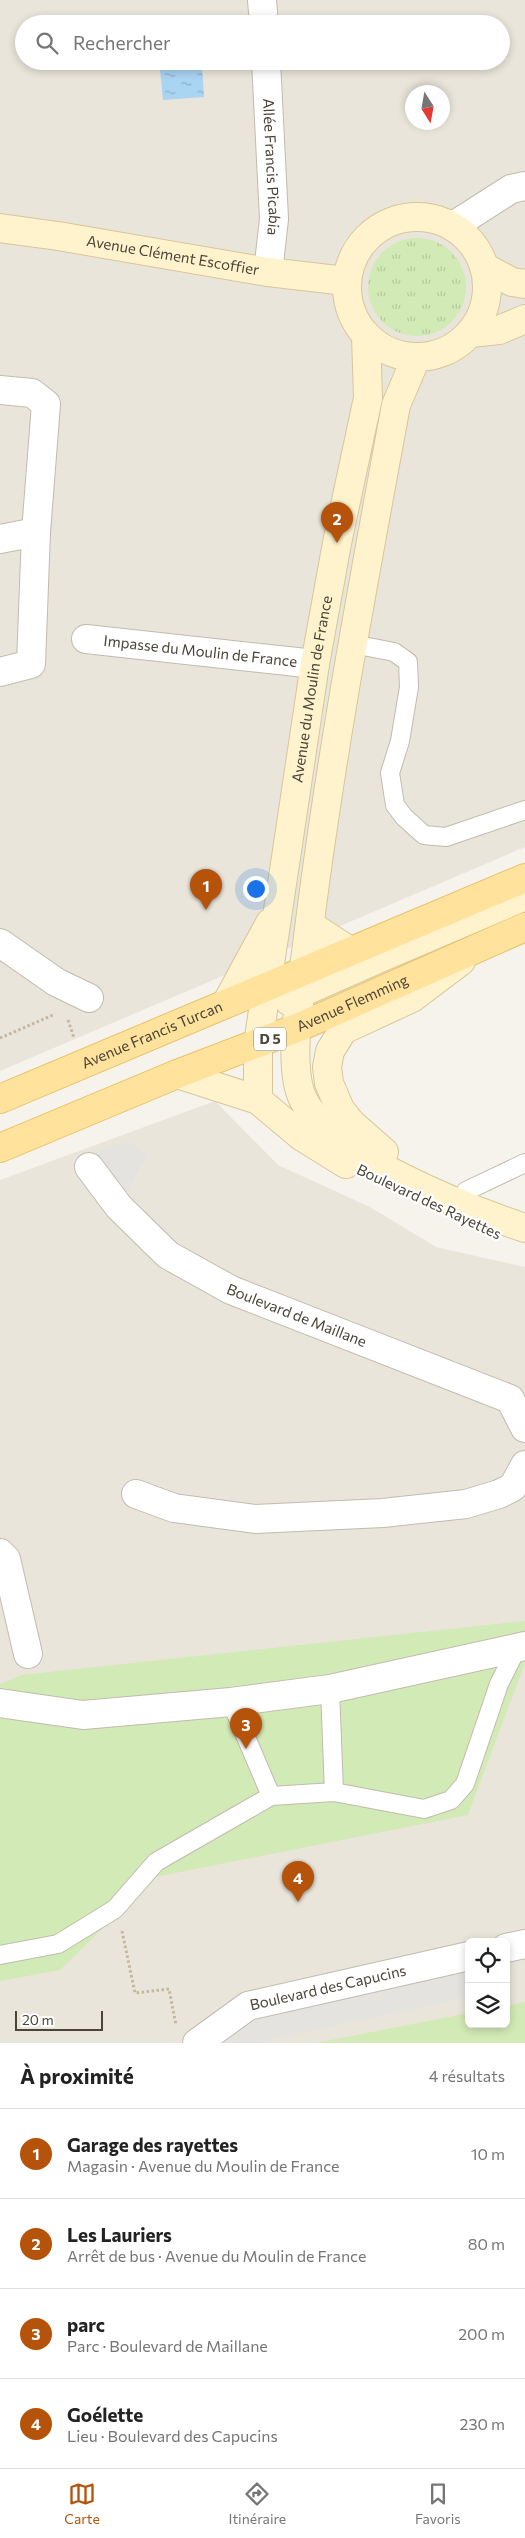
<!DOCTYPE html>
<html lang="fr">
<head>
<meta charset="utf-8">
<style>
	body { margin:0; font-family:Commissioner,sans-serif; background:#f2f2f2; color:#222 }
	.controls { position:absolute; right:15px; bottom:15px; display:grid; overflow:hidden; border-radius:8px; box-shadow:0 2px 8px #0003 }
	.controls button { width:45px; height:45px; display:grid; place-items:center; padding:0; border:0; border-bottom:1px solid #e0e0e0; background:#fff; color:#222; font:25px sans-serif }
	.compass { position:absolute; left:405px; top:85px; width:45px; height:45px; border-radius:50%; background:#fff; box-shadow:0 2px 8px #0003; rotate:169deg }
	.scale { position:absolute; left:15px; bottom:12px; width:88px; box-sizing:border-box; padding-left:5px; border:2px solid #4b4439; border-top:0; font-size:14px; line-height:18px; white-space:nowrap; color:#4b4439; -webkit-text-stroke:4px #fff; paint-order:stroke }
	.you { position:absolute; left:255px; top:888px; width:18px; height:18px; margin:-12px; border:4px solid #fff; border-radius:50%; background:#1a73e8; box-shadow:0 0 0 8px #1a73e833 }
	.badge { display:grid; place-items:center; width:32px; height:32px; border-radius:50%; background:#b45309; color:#fff; font-size:16px; font-weight:700 }
	.pin { position:absolute; translate:-50% -41px; filter:drop-shadow(0 1px 2px #0008) }
	.pin::after { content:''; position:absolute; top:26px; width:18px; height:15px; background:inherit; clip-path:polygon(0 0,100% 0,50% 100%) }
	.list { margin:0; padding:0; list-style:none }
	h2 { display:flex; justify-content:space-between; align-items:center; height:65px; margin:0; padding:0 20px; font-size:21px }
	h2 small { font-size:16px; font-weight:400; color:#767676 }
	.list li { display:grid; grid-template-columns:32px 1fr auto; gap:15px; align-items:center; box-sizing:border-box; height:90px; padding:0 20px; border-top:1px solid #e0e0e0 }
	.list b { display:block; font-size:19px; white-space:nowrap }
	.list p { margin:0; font-size:16px; white-space:nowrap; color:#767676 }
	.list em { font-size:16px; font-style:normal; color:#767676 }
	.icon { flex:none; width:28px; height:28px; fill:none; stroke:currentColor; stroke-width:2; stroke-linecap:round; stroke-linejoin:round }
	.map { position:relative; flex:none; width:525px; height:2043px; overflow:hidden }
	.search { position:absolute; background:#fff; box-shadow:0 2px 8px #0003; left:15px; right:15px; top:15px; height:55px; display:flex; align-items:center; gap:12px; box-sizing:border-box; padding:0 18px; border-radius:28px; color:#767676; font-size:19px }
	.sheet { height:425px; background:#fff }
	nav { display:flex; justify-content:space-around; align-items:center; box-sizing:border-box; height:70px; border-top:1px solid #e0e0e0; background:#fff; font-size:14px; color:#767676 }
	nav a { display:grid; justify-items:center; gap:2px }
	nav .on { color:#b45309 }
	.map>svg:first-child { display:block }
</style>
</head>
<body>
<div class="map">
<svg width="525" height="2043" viewBox="0 0 525 2043">
	<defs>
		<pattern id="grass-tufts" width="24" height="20" patternUnits="userSpaceOnUse" patternTransform="scale(1.25)"><rect width="24" height="20" fill="#d2eab5"/><path d="M3 7l-1-3M5 7V3M7 7l1-3M15 17l-1-3M17 17v-4M19 17l1-3" fill="none" stroke="#b6ca9c"/></pattern>
		<pattern id="water-ripples" width="26" height="14" patternUnits="userSpaceOnUse" patternTransform="scale(1.25)"><rect width="26" height="14" fill="#a9d4f2"/><path d="M2 4q2-2 4 0t4 0M15 11q2-2 4 0t4 0" fill="none" stroke="#8caec5"/></pattern>
	</defs>
	<rect width="100%" height="100%" fill="#f6f3ec"/>
	<path fill="#eae5da" fill-rule="evenodd" d="M0 0H525V847L0 1071ZM24 24H501V61H24ZM412 92H442V122H412Z
		M215 1101 278 1165 370 1207 436 1247 525 1267V2043H0V1180ZM469 1942H506V2024H469Z"/>
	<path fill="url(#grass-tufts)" d="M368 287a49 49 0 1 1 98 0a49 49 0 1 1-98 0Z"/>
	<path fill="#d2eab5" d="M525 1621V1663L468 1815 155 1877 60 1970 0 1981V1684L21 1675Z
		M525 2002V2043H316L469 2013V2024H506V2006Z"/>
	<path fill="#e5e3e0" d="M127 1140 147 1156 127 1192 91 1155Z
		M469 1956V1997L272 2039 267 2043H195L248 2006Z"/>
	<path fill="url(#water-ripples)" d="M202 67 204 97 163 100 160 70Z"/>
	<g fill="none" stroke-linecap="round" stroke-linejoin="round">
		<defs>
			<path id="service" d="M353 644 394 652 408 662 409 687 400 741 390 773 395 805 404 817 424 835 446 837 525 810
				M466 1191 525 1163
				M330 1689 334 1792
				M231 1702 271 1796
				M0 1955 58 1944 115 1909 156 1862 271 1796 334 1792 424 1809 451 1800 465 1784 499 1684 517 1648"/>
			<g id="minor">
				<path d="M262 0 264 24"/>
				<path id="s1" d="M266 61 274 219 268 272"/>
				<path d="M453 226 511 189 525 186"/>
				<path d="M0 390 32 393 46 404 36 532 31 664 0 672"/>
				<path d="M0 539 36 532"/>
				<path id="s2" d="M86 639 315 664"/>
				<path d="M0 943 56 982 89 998"/>
				<path id="s3" d="M89 1167 119 1207 168 1255 231 1290 510 1399 525 1428"/>
				<path d="M136 1494 174 1508 255 1519 383 1513 466 1504 499 1494 513 1487 525 1465"/>
				<path d="M0 1553 6 1559 28 1654"/>
				<path d="M0 1703 83 1715 231 1702 330 1689 525 1646"/>
				<path d="M506 1948 525 1944"/>
				<path id="s4" d="M197 2043 248 2006 469 1956"/>
			</g>
			<g id="secondary">
				<circle cx="417" cy="287" r="70"/>
				<path id="s5" d="M0 228 58 236 268 272 346 281"/>
				<path d="M484 267 512 282 525 284"/>
				<path d="M470 333 499 330 525 319"/>
				<path d="M416 358 396 405C363 584 329 764 307 945 302 984 286 1064 303 1099 330 1156 466 1208 525 1228"/>
				<path d="M310 925 350 951"/>
				<path d="M289 1001 301 993 378 959 525 896"/>
				<path d="M227 1002 270 923"/>
				<path d="M177 1074 258 1100 301 1136 346 1164"/>
				<path id="s6" d="M258 1100V1044L315 664 337 543 368 398 366 336"/>
				<path d="M384 1152 351 1123 340 1109 329 1083 327 1067 330 1051 343 1030 412 998 461 961"/>
			</g>
			<g id="primary">
				<path id="s7" d="M0 1099 525 878"/>
				<path id="s8" d="M0 1148 177 1074 297 1028 525 927"/>
			</g>
		</defs>
		<use href="#service" stroke="#c2bbae" stroke-width="20"/>
		<use href="#minor" stroke="#c2bbae" stroke-width="30"/>
		<use href="#secondary" stroke="#d6c79b" stroke-width="30"/>
		<use href="#primary" stroke="#e6c16a" stroke-width="30"/>
		<path stroke="#c4b79f" stroke-width="3" stroke-dasharray="2.5 2.5" stroke-linecap="butt" d="M68 1020 74 1038
			M0 1038 55 1014
			M122 1931 135 1993 169 1989 176 2025"/>
		<use href="#service" stroke="#fff" stroke-width="18"/>
		<use href="#minor" stroke="#fff" stroke-width="28"/>
		<use href="#secondary" stroke="#fff3cd" stroke-width="28"/>
		<use href="#primary" stroke="#ffe39c" stroke-width="28"/>
	</g>
	<g text-anchor="middle" stroke-width="4.5" stroke-linejoin="round" paint-order="stroke">
		<rect fill="#fff" stroke="#817c74" stroke-width="1" x="254" y="1027.5" width="32" height="23" rx="4"/>
		<g font-size="14" font-weight="bold" fill="#4b4439">
			<text x="270" y="1044">D 5</text>
		</g>
		<g font-size="15" fill="#4b4439" stroke="#fff">
			<text dy="5" stroke="none"><textPath href="#s1" startOffset="106">Allée Francis Picabia</textPath></text>
			<text dy="5" stroke="none"><textPath href="#s5" startOffset="175">Avenue Clément Escoffier</textPath></text>
			<text dy="5" stroke="none"><textPath href="#s2" startOffset="115">Impasse du Moulin de France</textPath></text>
			<text dy="5" stroke="none"><textPath href="#s6" startOffset="415">Avenue du Moulin de France</textPath></text>
			<text dy="5" stroke="none"><textPath href="#s8" startOffset="381">Avenue Flemming</textPath></text>
			<text dy="5" stroke="none"><textPath href="#s7" startOffset="165">Avenue Francis Turcan</textPath></text>
			<text transform="translate(429 1202) rotate(25)" y="5">Boulevard des Rayettes</text>
			<text dy="5" stroke="none"><textPath href="#s3" startOffset="261">Boulevard de Maillane</textPath></text>
			<text dy="5" stroke="none"><textPath href="#s4" startOffset="145">Boulevard des Capucins</textPath></text>
		</g>
	</g>
</svg>
<div class="controls">
<button><svg class="icon" aria-label="locate" viewBox="0 0 24 24"><circle cx="12" cy="12" r="6"/><path d="M12 2v4M12 18v4M2 12h4M18 12h4"/></svg></button>
<button><svg class="icon" aria-label="layers" viewBox="0 0 24 24"><path d="M12 4l9 5-9 5-9-5zM3 14l9 5 9-5"/></svg></button>
</div>
<svg class="compass" viewBox="-18 -18 36 36"><path d="M0-13l5 13h-10z" fill="#e53935"/><path d="M0 13l5-13h-10z" fill="#767676"/></svg>
<div class="scale">20 m</div>
<div class="you"></div>
<div class="pin badge" style="left:206px;top:910px">1</div>
<div class="pin badge" style="left:337px;top:543px">2</div>
<div class="pin badge" style="left:246px;top:1749px">3</div>
<div class="pin badge" style="left:298px;top:1902px">4</div>
<div class="search"><svg class="icon" aria-label="search" viewBox="0 0 24 24"><circle cx="10" cy="10" r="6"/><path d="M15 15l6 6"/></svg>Rechercher</div>
</div>
<section class="sheet">
<h2>À proximité<small>4 résultats</small></h2>
<ul class="list">
<li><span class="badge">1</span><div><b>Garage des rayettes</b><p>Magasin · Avenue du Moulin de France</p></div><em>10 m</em></li>
<li><span class="badge">2</span><div><b>Les Lauriers</b><p>Arrêt de bus · Avenue du Moulin de France</p></div><em>80 m</em></li>
<li><span class="badge">3</span><div><b>parc</b><p>Parc · Boulevard de Maillane</p></div><em>200 m</em></li>
<li><span class="badge">4</span><div><b>Goélette</b><p>Lieu · Boulevard des Capucins</p></div><em>230 m</em></li>
</ul>
</section>
<nav>
<a class="on"><svg class="icon" aria-label="map" viewBox="0 0 24 24"><path d="M3 6l6-2 6 2 6-2v14l-6 2-6-2-6 2zM9 4v14M15 6v14"/></svg>Carte</a>
<a><svg class="icon" aria-label="directions" viewBox="0 0 24 24"><path d="M12 3l9 9-9 9-9-9zM9 14v-3h6M13 9l2 2-2 2"/></svg>Itinéraire</a>
<a><svg class="icon" aria-label="saved" viewBox="0 0 24 24"><path d="M7 4h10v16l-5-4-5 4z"/></svg>Favoris</a>
</nav>
</body>
</html>
